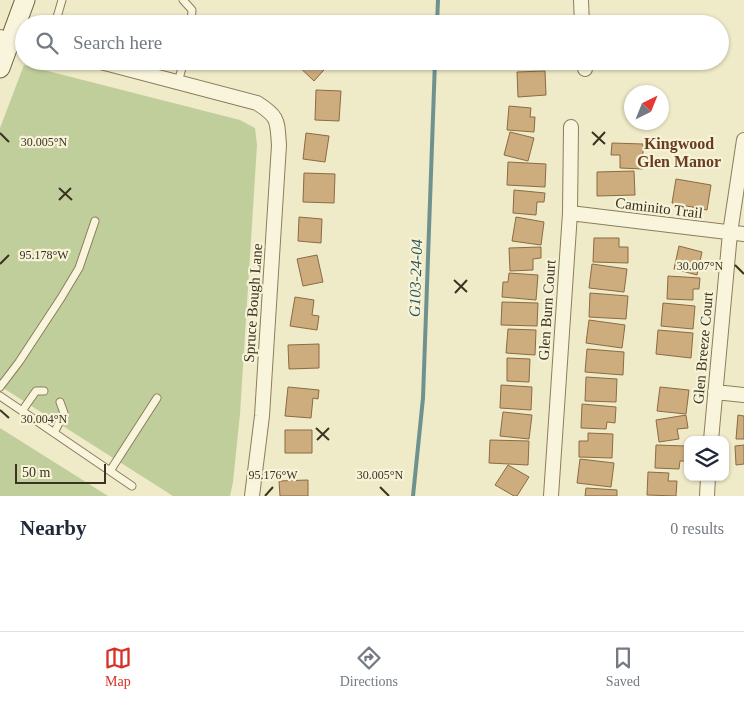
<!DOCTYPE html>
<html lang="en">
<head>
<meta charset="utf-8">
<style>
	body { margin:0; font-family:"Times New Roman",serif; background:#f2f2f3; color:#1f2937 }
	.controls { position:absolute; right:15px; bottom:15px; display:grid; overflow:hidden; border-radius:10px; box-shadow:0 1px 4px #0004 }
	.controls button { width:45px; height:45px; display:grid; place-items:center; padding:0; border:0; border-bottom:1px solid #e0e1e3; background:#fff; color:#1f2937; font:25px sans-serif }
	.compass { position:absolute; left:624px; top:85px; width:45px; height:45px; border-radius:50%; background:#fff; box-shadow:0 1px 4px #0004; rotate:43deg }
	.scale { position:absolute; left:15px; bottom:12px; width:91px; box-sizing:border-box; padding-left:5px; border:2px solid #3c3220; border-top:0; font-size:14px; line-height:18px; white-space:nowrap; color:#3c3220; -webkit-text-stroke:4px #f6f3d8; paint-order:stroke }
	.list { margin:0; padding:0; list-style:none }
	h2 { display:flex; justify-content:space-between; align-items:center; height:65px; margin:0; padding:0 20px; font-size:21px }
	h2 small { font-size:16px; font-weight:400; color:#747a83 }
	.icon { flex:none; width:28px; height:28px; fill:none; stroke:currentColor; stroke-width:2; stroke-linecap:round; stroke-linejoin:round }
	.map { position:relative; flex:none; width:744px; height:496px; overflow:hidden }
	.search { position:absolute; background:#fff; box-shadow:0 1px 4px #0004; left:15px; right:15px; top:15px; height:55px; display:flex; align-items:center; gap:12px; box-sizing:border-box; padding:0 18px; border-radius:28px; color:#747a83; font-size:19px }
	.sheet { height:135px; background:#fff }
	nav { display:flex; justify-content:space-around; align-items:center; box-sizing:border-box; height:70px; border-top:1px solid #e0e1e3; background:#fff; font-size:14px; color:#747a83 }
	nav a { display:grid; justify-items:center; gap:2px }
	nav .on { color:#d93025 }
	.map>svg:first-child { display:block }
</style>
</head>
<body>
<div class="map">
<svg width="744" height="496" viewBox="0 0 744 496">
	<rect width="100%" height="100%" fill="#efeac8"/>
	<path fill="#c0ce9b" d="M24 65 240 120 255 128 257 145 240 414 233 482 230 496H173L0 386V128Z
		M0 428 108 496H0Z"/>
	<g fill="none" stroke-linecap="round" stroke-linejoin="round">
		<path stroke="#6f928f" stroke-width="4" d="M437 24 438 0
			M413 496 423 398 435 61"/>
	</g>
	<path fill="#cdac7e" stroke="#8b6b42" d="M293 61H332L314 81Z
		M512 61H545V65H512Z
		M545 71 546 95 518 97 517 72Z
		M316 90 341 91 339 121 315 120Z
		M509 106 531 108 530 117H535L534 132 507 130Z
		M510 132 534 138 528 161 504 155Z
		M306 133 329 136 325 162 303 159Z
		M612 143 643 144V169L620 168V155H611Z
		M508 162 546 164 545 187 507 185Z
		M634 171 635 195 597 196V172Z
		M304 173 335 174 334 203 303 202Z
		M676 179 711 185 707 210 672 203Z
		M514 190 545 193 544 202H537L536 215 513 213Z
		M299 217 322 219 321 243 298 241Z
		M516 217 544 222 541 245 512 241Z
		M594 238H619V247H628V263L593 262Z
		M679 246 702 252 697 275 674 269Z
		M541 247V258L533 259V270L510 271 509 248Z
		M317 255 323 282 303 286 297 259Z
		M592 264 627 269 624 292 589 288Z
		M509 273 538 275 536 300 502 297 503 282H508Z
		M668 276 700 278 699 289H693V300L667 299Z
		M590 293 628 296 626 319 589 317Z
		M295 297 314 300 312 315 319 316 317 330 290 326Z
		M502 302 538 303 537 326 501 325Z
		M663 303 695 306 693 329 661 326Z
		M589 320 625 325 622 348 586 343Z
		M508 329 536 330 535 355 506 353Z
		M658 330 693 333 691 358 656 354Z
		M319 344V368L289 369 288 345Z
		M587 349 624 352 623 375 585 372Z
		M507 358 530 359 529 382 507 381Z
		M586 377 617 379 616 402 585 401Z
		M501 385 532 387 531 410 500 408Z
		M288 387 319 390 318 399 313 398 311 418 285 416Z
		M660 387 689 390 686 414 657 411Z
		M582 404 616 407 615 423 607 422 606 429 581 428Z
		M503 412 532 415 529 439 500 436Z
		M686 415 688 428 677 429 679 439 659 442 656 420Z
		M738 415 744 416V439H736Z
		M285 430H312V453H285Z
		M588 433 613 434 612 458 579 457V441H588Z
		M490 440 529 441 528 465 489 463Z
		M656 445 686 446 685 461H680L679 469 655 468Z
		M744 445V464L736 465 735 446Z
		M580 459 614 463 611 487 577 483Z
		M508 465 529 477 517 496H514L495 485Z
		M648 472 669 473 668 481H677L676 496 647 495Z
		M308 480V496H280L279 481Z
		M586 488 617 490V496H585Z"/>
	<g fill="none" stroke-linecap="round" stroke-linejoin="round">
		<defs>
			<path id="lane" d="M183 0 192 10 191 24
				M55 24 62 0
				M178 82 184 61
				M0 387 19 362 61 298 79 268 95 221
				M0 396 132 486
				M22 411 36 391H44
				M54 433 64 413 60 402
				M110 471 157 398"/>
			<path id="street" d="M581 0 582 24
				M0 37 24 42
				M97 61 257 103C279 117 277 120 279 145L262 416 252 496
				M584 61 585 69
				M570 213 744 234
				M715 392 744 395
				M711 440 730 233 744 140
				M551 496 570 213 571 127
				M707 496 708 477"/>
			<path id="secondary" d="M0 68 25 0"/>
		</defs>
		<use href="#lane" stroke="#8c7d5d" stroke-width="9"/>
		<use href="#street" stroke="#8c7d5d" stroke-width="16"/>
		<use href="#secondary" stroke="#6e5e40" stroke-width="21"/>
		<use href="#lane" stroke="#f9f5dc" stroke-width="7"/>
		<use href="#street" stroke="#f9f5dc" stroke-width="14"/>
		<use href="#secondary" stroke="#f9f5dc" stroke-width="19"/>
	</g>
	<path fill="none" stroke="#3c3220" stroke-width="2" d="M592 132 605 144M0 133 9 142M593 145 605 132M59 188 72 200M59 200 71 188M0 264 9 255M735 265 744 274M454 280 467 292M455 293 467 280M0 410 9 418M316 428 329 440M317 440 329 428M380 487 389 496M265 496 273 487"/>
	<g text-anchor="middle" stroke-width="4.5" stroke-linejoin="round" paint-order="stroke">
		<g font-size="15" fill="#3c3220" stroke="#f6f3d8">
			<text transform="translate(659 208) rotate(7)" y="5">Caminito Trail</text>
			<text transform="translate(253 303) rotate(-86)" y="5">Spruce Bough Lane</text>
			<text transform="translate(547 310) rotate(-86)" y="5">Glen Burn Court</text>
			<text transform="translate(703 348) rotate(-85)" y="5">Glen Breeze Court</text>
		</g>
		<g font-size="16" font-weight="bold" fill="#693b1f" stroke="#f6f3d8">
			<text x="679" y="149">Kingwood<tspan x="679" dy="18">Glen Manor</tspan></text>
		</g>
		<g font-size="16" font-style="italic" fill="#30575c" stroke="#f6f3d8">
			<text transform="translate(415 278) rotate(-88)" y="6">G103-24-04</text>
		</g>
	</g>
	<g font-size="12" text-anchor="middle" fill="#3c3220" stroke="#f6f3d8" stroke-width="4.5" stroke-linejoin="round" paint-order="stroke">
		<text x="44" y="146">30.005°N</text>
		<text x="44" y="259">95.178°W</text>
		<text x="700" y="270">30.007°N</text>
		<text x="44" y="423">30.004°N</text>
		<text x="273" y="479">95.176°W</text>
		<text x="380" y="479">30.005°N</text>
	</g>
</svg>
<div class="controls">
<button><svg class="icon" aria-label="layers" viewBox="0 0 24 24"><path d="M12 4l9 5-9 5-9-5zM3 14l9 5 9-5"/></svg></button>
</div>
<svg class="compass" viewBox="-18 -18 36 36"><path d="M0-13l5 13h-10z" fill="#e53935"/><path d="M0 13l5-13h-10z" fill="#747a83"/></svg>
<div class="scale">50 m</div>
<div class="search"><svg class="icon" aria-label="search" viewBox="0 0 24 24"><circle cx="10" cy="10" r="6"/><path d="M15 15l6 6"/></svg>Search here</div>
</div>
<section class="sheet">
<h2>Nearby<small>0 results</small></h2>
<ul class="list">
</ul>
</section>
<nav>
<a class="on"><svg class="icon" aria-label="map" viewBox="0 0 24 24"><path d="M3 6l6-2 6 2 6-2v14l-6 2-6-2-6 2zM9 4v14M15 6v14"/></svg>Map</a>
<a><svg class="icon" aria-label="directions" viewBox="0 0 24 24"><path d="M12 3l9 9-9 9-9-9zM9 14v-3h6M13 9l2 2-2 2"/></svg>Directions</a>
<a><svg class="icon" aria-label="saved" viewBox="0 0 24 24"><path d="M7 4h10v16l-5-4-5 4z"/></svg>Saved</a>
</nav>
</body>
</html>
